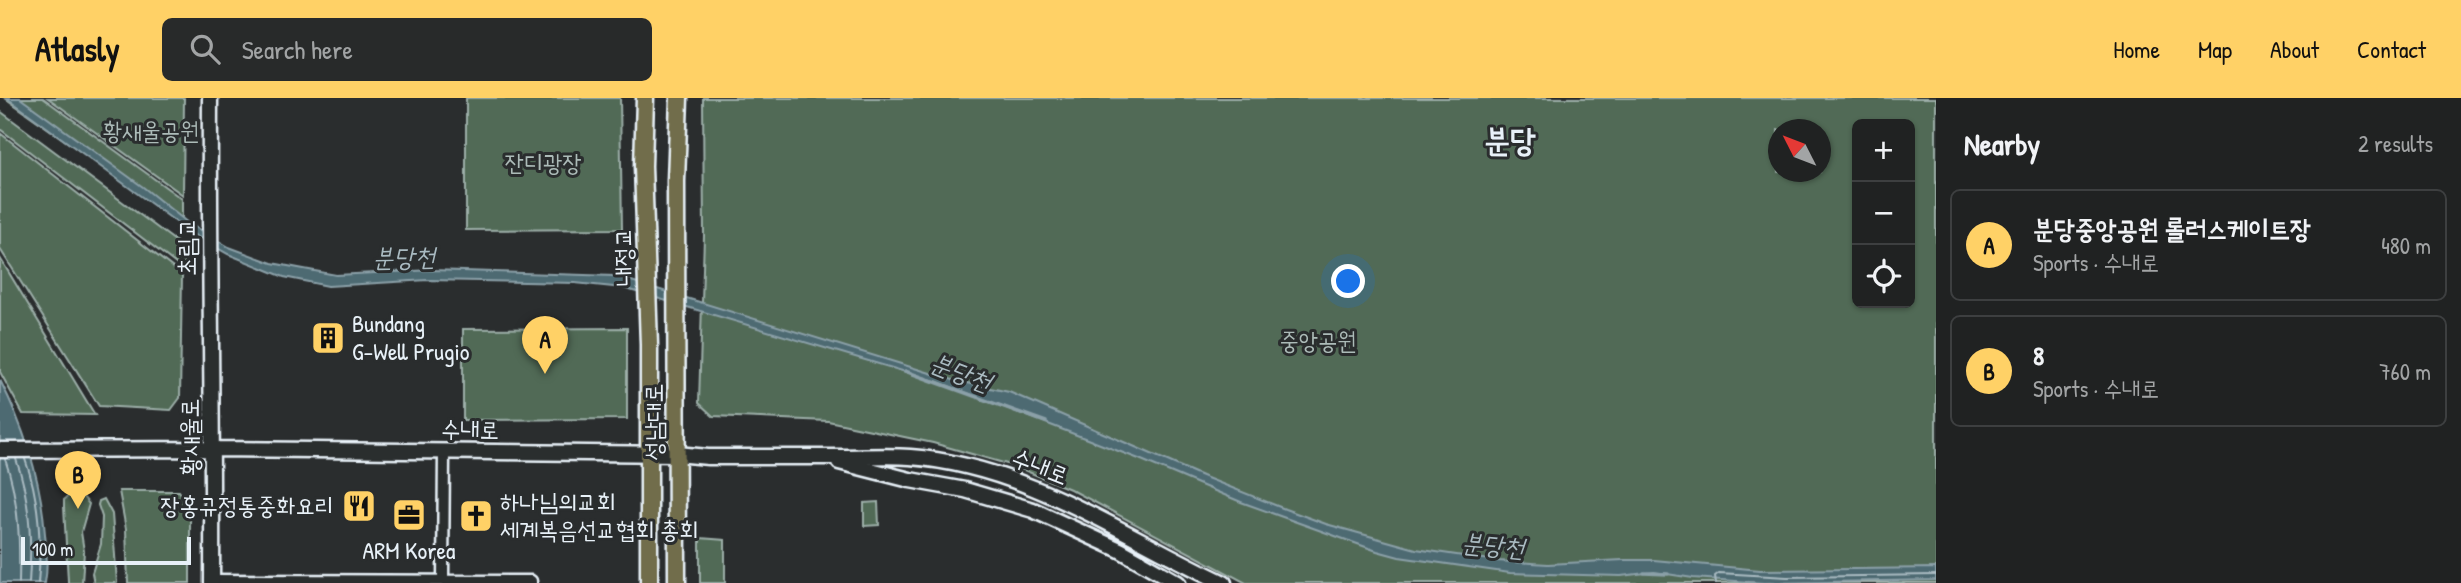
<!DOCTYPE html>
<html lang="en">
<head>
<meta charset="utf-8">
<style>
	body { margin:0; font-family:"Patrick Hand","Poor Story",sans-serif; background:#282a2a; color:#f1f3f6 }
	.controls { position:absolute; right:21px; top:21px; display:grid; overflow:hidden; border-radius:10px; box-shadow:0 2px 5px #0004 }
	.controls button { width:63px; height:63px; display:grid; place-items:center; padding:0; border:0; border-bottom:2px solid #3d3f40; background:#202222; color:#f1f3f6; font:35px sans-serif }
	.compass { position:absolute; left:1768px; top:21px; width:63px; height:63px; border-radius:50%; background:#202222; box-shadow:0 2px 5px #0004; rotate:312deg }
	.scale { position:absolute; left:21px; bottom:18px; width:170px; box-sizing:border-box; padding-left:7px; border:4px solid #e8f1f8; border-top:0; font-size:19px; line-height:24px; white-space:nowrap; color:#e8f1f8; -webkit-text-stroke:5px #2a2d2e; paint-order:stroke }
	.you { position:absolute; left:1349px; top:184px; width:24px; height:24px; margin:-18px; border:5px solid #fff; border-radius:50%; background:#1a73e8; box-shadow:0 0 0 10px #1a73e833 }
	.badge { display:grid; place-items:center; width:46px; height:46px; border-radius:50%; background:#ffd166; color:#111; font-size:23px; font-weight:700 }
	.pin { position:absolute; translate:-50% -58px; filter:drop-shadow(0 2px 4px #0008) }
	.pin::after { content:''; position:absolute; top:37px; width:24px; height:21px; background:inherit; clip-path:polygon(0 0,100% 0,50% 100%) }
	.list { margin:0; padding:0; list-style:none }
	h2 { display:flex; justify-content:space-between; align-items:center; height:91px; margin:0; padding:0 28px; font-size:30px }
	h2 small { font-size:23px; font-weight:400; color:#a2a4a5 }
	.list li { display:grid; grid-template-columns:46px 1fr auto; gap:21px; align-items:center; box-sizing:border-box; height:112px; margin:0 14px 14px; padding:0 14px; border:2px solid #3d3f40; border-radius:10px }
	.list b { display:block; font-size:26px; white-space:nowrap }
	.list p { margin:0; font-size:23px; white-space:nowrap; color:#a2a4a5 }
	.list em { font-size:23px; font-style:normal; color:#a2a4a5 }
	.icon { flex:none; width:38px; height:38px; fill:none; stroke:currentColor; stroke-width:2; stroke-linecap:round; stroke-linejoin:round }
	.map { position:relative; flex:none; width:1936px; height:485px; overflow:hidden }
	header { display:flex; align-items:center; gap:42px; box-sizing:border-box; height:98px; padding:0 35px; background:#ffd166; color:#111 }
	header strong { font-size:33px }
	nav { display:flex; gap:38px; margin-inline-start:auto; font-size:24px }
	.search { width:490px; height:63px; background:#282a2a; display:flex; align-items:center; gap:18px; box-sizing:border-box; padding:0 24px; border-radius:10px; color:#a2a4a5; font-size:26px }
	main { display:flex }
	aside { flex:1; background:#202222 }
	.map>svg:first-child { display:block }
</style>
</head>
<body>
<header>
<strong>Atlasly</strong>
<div class="search"><svg class="icon" aria-label="search" viewBox="0 0 24 24"><circle cx="10" cy="10" r="6"/><path d="M15 15l6 6"/></svg>Search here</div>
<nav><a>Home</a><a>Map</a><a>About</a><a>Contact</a></nav>
</header>
<main>
<div class="map">
<svg width="1936" height="485" viewBox="0 0 1936 485">
	<rect width="100%" height="100%" fill="#2a2d2e"/>
	<filter id="ink" filterUnits="userSpaceOnUse"><feTurbulence type="fractalNoise" baseFrequency=".0143" numOctaves="2"/><feDisplacementMap in="SourceGraphic" scale="14" xChannelSelector="R" yChannelSelector="G"/><feConvolveMatrix kernelMatrix="1 2 1 2 8 2 1 2 1" color-interpolation-filters="sRGB"/></filter>
	<g filter="url(#ink)">
		<path fill="#516a57" stroke="#9caea8" stroke-width="2" fill-rule="evenodd" d="M5 0H43L182 101V125Z
			M48 0H184L183 97Z
			M466 0H620L622 131 466 132Z
			M703 0H1936V485H1246L1070 391 1014 368 933 345 828 323 713 318 699 305 704 138ZM1857 26H1910V205H1857ZM1778 32H1820V74H1778Z
			M0 13 186 151 184 172 0 31Z
			M0 35 182 177 180 300 171 312 99 308 0 151Z
			M0 160 95 317 23 316 0 274Z
			M627 230V321L463 322V231Z
			M119 393H179L190 409V485H128L126 431Z
			M71 396 83 399 89 406 81 434 84 453 82 485H68V483L64 409V402Z
			M104 401 112 416 117 485H94L92 475 101 446 102 419 98 407 99 403Z
			M878 404 879 427 864 428V405Z
			M700 440 725 442V485H700Z"/>
		<path fill="#4d6a72" stroke="#8ba0a8" stroke-width="2" d="M7 0H20L143 89 188 125 229 149 272 165 336 177 432 172 615 178 953 282 1009 294 1202 378 1285 411 1326 426 1416 451 1497 463 1548 466 1623 462H1654L1760 472 1936 470V482L1764 485 1693 480 1654 474 1621 478 1510 475 1399 459 1377 453 1241 404 1139 361 936 283 623 190 575 185 428 182 328 188 284 179 228 156 191 135Z
			M0 282C25 331 41 381 45 436 47 453 48 469 45 485H0Z"/>
		<g fill="none" stroke-linecap="round" stroke-linejoin="round">
			<path stroke="#aabbc2" stroke-width="2" d="M5 361C19 401 20 443 19 485
				M16 361C30 400 32 444 29 485
				M25 361C39 399 42 445 38 485
				M1716 485 1715 478 1719 475 1787 479 1936 477"/>
			<path stroke="#8ba0a8" stroke-width="3.5" d="M905 273 1046 324
				M1644 475 1668 476"/>
			<defs>
				<path id="minor" d="M212 482 531 483V485
					M443 483 444 354"/>
				<path id="secondary" d="M210 0C209 162 213 323 212 485
					M0 352 214 351 677 356 708 359C752 359 797 359 841 359 864 359 888 357 910 359 1027 368 1122 437 1224 485
					M839 364 910 382 965 392 1033 412 1120 452 1178 485"/>
				<path id="primary" d="M645 0 643 68 649 247V485
					M677 485 676 83 679 0"/>
			</defs>
			<use href="#minor" stroke="#e8f1f8" stroke-width="15"/>
			<use href="#secondary" stroke="#e8f1f8" stroke-width="19"/>
			<use href="#primary" stroke="#e8f1f8" stroke-width="21"/>
			<use href="#minor" stroke="#2a2d2e" stroke-width="10"/>
			<use href="#secondary" stroke="#2a2d2e" stroke-width="14"/>
			<use href="#primary" stroke="#716d4b" stroke-width="16"/>
		</g>
	</g>
	<defs>
		<symbol id="building-square" viewBox="-11 -11 22 22"><rect x="-9" y="-9" width="18" height="18" rx="4" fill="#ffd166" stroke="#2a2d2e"/><path d="M-4-6H4V6H1V3H-1V6H-4ZM-2.5-4.3h1.7v1.8h-1.7ZM.8-4.3h1.7v1.8H.8ZM-2.5-1h1.7V.8h-1.7ZM.8-1h1.7V.8H.8Z" fill="#111"/></symbol>
		<symbol id="restaurant-square" viewBox="-11 -11 22 22"><rect x="-9" y="-9" width="18" height="18" rx="4" fill="#ffd166" stroke="#2a2d2e"/><path d="M-5-6h1v4h1v-4h1v4h1v-4h1v5L-1.5 .5V6h-2V.5L-5-1ZM5-6V6H3V1.5H1.5Q1.5-4 5-6Z" fill="#111"/></symbol>
		<symbol id="office-square" viewBox="-11 -11 22 22"><rect x="-9" y="-9" width="18" height="18" rx="4" fill="#ffd166" stroke="#2a2d2e"/><path d="M-6-3h4V-5.5h4V-3h4V5H-6ZM-1-4.5V-3h2v-1.5ZM-6 0V1H6V0Z" fill="#111"/></symbol>
		<symbol id="church-square" viewBox="-11 -11 22 22"><rect x="-9" y="-9" width="18" height="18" rx="4" fill="#ffd166" stroke="#2a2d2e"/><path d="M-1.2-6h2.4v3.5h3.3v2.4h-3.3V6h-2.4V-.1h-3.3v-2.4h3.3Z" fill="#111"/></symbol>
	</defs>
	<g fill-rule="evenodd">
		<use href="#building-square" x="309" y="221" width="38" height="38"/>
		<use href="#restaurant-square" x="340" y="389" width="38" height="38"/>
		<use href="#office-square" x="390" y="398" width="38" height="38"/>
		<use href="#church-square" x="457" y="399" width="38" height="38"/>
	</g>
	<g text-anchor="middle" stroke-width="6" stroke-linejoin="round" paint-order="stroke">
		<g font-size="24" fill="#acbbb8" stroke="#2a2d2e">
			<text x="151" y="41">황새울공원</text>
			<text x="543" y="73">잔디광장</text>
			<text x="1318" y="251">중앙공원</text>
		</g>
		<g font-size="24" fill="#e8f1f8" stroke="#2a2d2e">
			<text transform="translate(187 149) rotate(-90)" y="8">초림교</text>
			<text transform="translate(624 159) rotate(-92)" y="8">내정교</text>
			<text transform="translate(654 324) rotate(-90)" y="8">성남대로</text>
			<text transform="translate(470 332) rotate(1)" y="8">수내로</text>
			<text transform="translate(190 339) rotate(-90)" y="8">황새울로</text>
			<text transform="translate(1040 369) rotate(21)" y="8">수내로</text>
		</g>
		<g font-size="24" fill="#e8f1f8" stroke="#2a2d2e" text-anchor="start">
			<text x="352" y="234">Bundang<tspan x="352" dy="28">G-Well Prugio</tspan></text>
			<text x="500" y="412">하나님의교회<tspan x="500" dy="28">세계복음선교협회 총회</tspan></text>
			<text x="334" y="416" text-anchor="end">장홍규정통중화요리</text>
			<text x="409" y="461" text-anchor="middle">ARM Korea</text>
		</g>
		<g font-size="26" font-style="italic" fill="#aabbc2" stroke="#2a2d2e">
			<text transform="translate(404 159) rotate(-1)" y="9">분당천</text>
			<text transform="translate(961 274) rotate(21)" y="9">분당천</text>
			<text transform="translate(1493 447) rotate(5)" y="9">분당천</text>
		</g>
		<g font-size="32" font-weight="bold" fill="#e8f1f8" stroke="#2a2d2e">
			<text x="1510" y="53">분당</text>
		</g>
	</g>
</svg>
<div class="controls">
<button>+</button>
<button>−</button>
<button><svg class="icon" aria-label="locate" viewBox="0 0 24 24"><circle cx="12" cy="12" r="6"/><path d="M12 2v4M12 18v4M2 12h4M18 12h4"/></svg></button>
</div>
<svg class="compass" viewBox="-18 -18 36 36"><path d="M0-13l5 13h-10z" fill="#e53935"/><path d="M0 13l5-13h-10z" fill="#a2a4a5"/></svg>
<div class="scale">100 m</div>
<div class="you"></div>
<div class="pin badge" style="left:545px;top:276px">A</div>
<div class="pin badge" style="left:78px;top:411px">B</div>
</div>
<aside>
<h2>Nearby<small>2 results</small></h2>
<ul class="list">
<li><span class="badge">A</span><div><b>분당중앙공원 롤러스케이트장</b><p>Sports · 수내로</p></div><em>480 m</em></li>
<li><span class="badge">B</span><div><b>8</b><p>Sports · 수내로</p></div><em>760 m</em></li>
</ul>
</aside>
</main>
</body>
</html>
